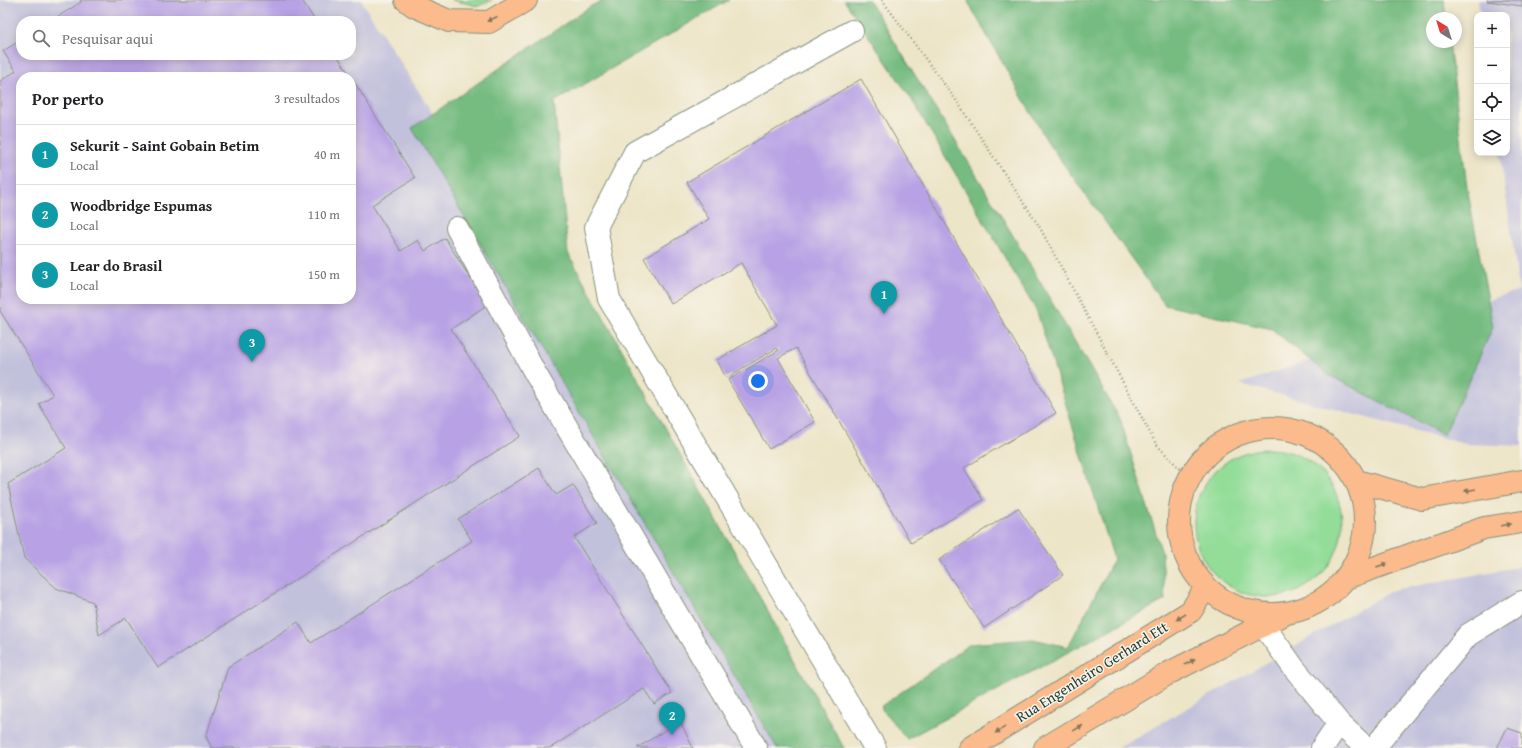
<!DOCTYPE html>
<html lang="pt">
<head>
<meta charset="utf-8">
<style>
	body { margin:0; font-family:"Gentium Book Plus",serif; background:#f2f2f2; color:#202124 }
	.controls { position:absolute; right:12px; top:12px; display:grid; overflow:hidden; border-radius:8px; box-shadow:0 2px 10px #0003 }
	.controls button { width:36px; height:36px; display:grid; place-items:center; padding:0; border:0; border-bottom:1px solid #e0e0e0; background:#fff; color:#202124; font:20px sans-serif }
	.compass { position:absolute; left:1426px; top:12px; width:36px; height:36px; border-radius:50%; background:#fff; box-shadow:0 2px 10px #0003; rotate:322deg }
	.you { position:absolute; left:758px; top:381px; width:14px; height:14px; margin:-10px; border:3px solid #fff; border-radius:50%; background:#1a73e8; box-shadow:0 0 0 6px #1a73e833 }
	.badge { display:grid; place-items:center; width:26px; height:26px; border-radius:50%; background:#b5179e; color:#fff; font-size:13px; font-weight:700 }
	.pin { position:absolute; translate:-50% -33px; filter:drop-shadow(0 1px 2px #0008) }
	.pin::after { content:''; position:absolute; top:21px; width:14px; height:12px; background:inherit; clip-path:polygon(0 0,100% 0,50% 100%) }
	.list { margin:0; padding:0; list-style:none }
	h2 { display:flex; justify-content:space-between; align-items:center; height:52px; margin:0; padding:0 16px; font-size:17px }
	h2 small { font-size:13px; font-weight:400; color:#757577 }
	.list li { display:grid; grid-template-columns:26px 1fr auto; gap:12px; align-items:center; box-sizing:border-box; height:60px; padding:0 16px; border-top:1px solid #e0e0e0 }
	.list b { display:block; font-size:15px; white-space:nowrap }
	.list p { margin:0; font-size:13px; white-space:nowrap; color:#757577 }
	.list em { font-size:13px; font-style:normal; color:#757577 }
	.icon { flex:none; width:22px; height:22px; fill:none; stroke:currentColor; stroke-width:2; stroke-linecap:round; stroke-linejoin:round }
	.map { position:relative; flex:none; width:1522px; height:748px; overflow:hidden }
	.search { position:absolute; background:#fff; box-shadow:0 2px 10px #0003; left:16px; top:16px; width:340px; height:44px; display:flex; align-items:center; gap:10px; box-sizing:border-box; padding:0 14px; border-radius:16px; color:#757577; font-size:15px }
	.panel { position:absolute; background:#fff; box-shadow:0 2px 10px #0003; left:16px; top:72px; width:340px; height:232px; border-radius:16px }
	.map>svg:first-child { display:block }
</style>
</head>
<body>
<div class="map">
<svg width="1522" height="748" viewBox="0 0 1522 748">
	<rect width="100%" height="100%" fill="#f7f3e8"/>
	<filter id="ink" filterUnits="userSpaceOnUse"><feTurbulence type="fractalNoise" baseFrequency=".025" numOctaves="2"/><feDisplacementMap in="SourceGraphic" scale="8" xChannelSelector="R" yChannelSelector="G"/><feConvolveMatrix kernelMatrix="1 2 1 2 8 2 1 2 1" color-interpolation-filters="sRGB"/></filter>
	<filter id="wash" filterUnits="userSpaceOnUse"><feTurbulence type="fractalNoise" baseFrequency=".012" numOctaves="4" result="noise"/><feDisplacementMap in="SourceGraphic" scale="16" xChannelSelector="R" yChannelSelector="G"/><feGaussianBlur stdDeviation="0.9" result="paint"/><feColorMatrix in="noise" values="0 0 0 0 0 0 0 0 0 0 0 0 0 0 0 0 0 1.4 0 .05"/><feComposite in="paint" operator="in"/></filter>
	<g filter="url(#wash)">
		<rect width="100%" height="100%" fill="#ede5c8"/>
		<path fill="#c2c1dc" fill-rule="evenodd" d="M0 0H361L433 114 816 748H0ZM21 21H351V55H21ZM21 77H351V299H21Z
			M1478 0H1522V446L1465 444 1240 384 1519 290 1500 153H1507V15H1480Z
			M1522 566V748H1118L1393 590Z"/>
		<path fill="#93dd99" stroke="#598d66" d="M452 0H492L478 6Z
			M1194 523a74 74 0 1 1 148 0a74 74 0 1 1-148 0Z"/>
		<path fill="#76bc81" stroke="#4a7c5a" d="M604 0H729L554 102 568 253 844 748H777L412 128 591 6Z
			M844 0H869L1005 222 1120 419 1162 553 1165 600 907 739 880 707 970 644 1033 639 1068 647 1114 559 1037 312 912 100Z
			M969 0H1444L1446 18H1432V42H1449L1467 187 1493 327 1444 435 1327 374 1272 329 1165 305 1047 141 968 2Z"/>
		<g id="blocks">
			<path fill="#b8a2e5" d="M80 0H302L315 21H51L81 2Z
				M1487 0H1522V6L1487 1Z
				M21 40V55H337L351 77H21V299H351V77L415 178 372 205 401 251 418 240 425 251 445 238 487 305 451 329 520 436 158 668 126 618 99 635 93 602 56 588 24 558 8 484 66 448 39 404 53 395 0 311V81L16 71 3 51Z
				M861 79 1056 413 964 468 983 500 911 543 796 348 778 358 815 422 769 449 728 380 779 350 777 348 726 378 717 360 777 325 741 263 671 304 644 258 709 219 687 182Z
				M539 468 556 495 573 485 597 523 574 537 672 693 654 704 644 689 550 748H212L206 737 228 667 298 622 311 643 472 541 458 519Z
				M1018 508 1063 575 984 628 939 560Z
				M680 721 693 748H637Z
				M1507 728 1522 733V748H1497Z"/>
		</g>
	</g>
	<g filter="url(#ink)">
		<use href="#blocks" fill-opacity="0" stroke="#86917e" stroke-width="1"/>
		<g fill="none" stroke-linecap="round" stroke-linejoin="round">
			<defs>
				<path id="minor" d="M852 31 635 152 596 227 609 299 875 748
					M457 228 535 373 756 748
					M1263 625 1294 668 1339 723 1366 748
					M1322 748 1339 723
					M1374 748 1468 635 1522 602"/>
				<path id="major" d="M1179 521a93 93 0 1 1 186 0a93 93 0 1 1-186 0Z
					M1357 481 1422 499 1522 481
					M1346 578 1484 528 1522 522
					M970 748 1191 611 1206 587
					M1045 748 1169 673 1283 615"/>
				<path id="highway" d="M406 0 414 6 449 21 489 22 526 0"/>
			</defs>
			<use href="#minor" stroke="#86917e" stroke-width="24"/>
			<use href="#major" stroke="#86917e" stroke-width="24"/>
			<use href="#highway" stroke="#86917e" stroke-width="24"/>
			<path stroke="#86917e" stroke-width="2.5" stroke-dasharray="1 3" stroke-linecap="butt" d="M882 0 956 100 1039 226 1156 444 1189 478"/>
			<use href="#minor" stroke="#fff" stroke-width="22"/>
			<use href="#major" stroke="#fbbb8c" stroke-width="22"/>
			<use href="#highway" stroke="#fbbb8c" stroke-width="22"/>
		</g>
		<defs><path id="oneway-solid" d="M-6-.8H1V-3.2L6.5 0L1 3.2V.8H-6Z"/></defs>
		<g fill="#82765c">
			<use href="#oneway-solid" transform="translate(492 19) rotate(155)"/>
			<use href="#oneway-solid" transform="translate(1470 490) rotate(170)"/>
			<use href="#oneway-solid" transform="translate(1506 525) rotate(-10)"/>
			<use href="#oneway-solid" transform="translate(1382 565) rotate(-20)"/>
			<use href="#oneway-solid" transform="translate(1181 617) rotate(148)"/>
			<use href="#oneway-solid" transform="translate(1190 662) rotate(-27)"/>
			<use href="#oneway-solid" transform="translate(1078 728) rotate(-31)"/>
			<use href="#oneway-solid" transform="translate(1000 730) rotate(148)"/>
		</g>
	</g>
	<g text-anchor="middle" stroke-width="3" stroke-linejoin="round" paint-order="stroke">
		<g font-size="15" fill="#1f3d34" stroke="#f7f3e8">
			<text transform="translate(1092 672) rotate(-32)" y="5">Rua Engenheiro Gerhard Ett</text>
		</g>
	</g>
</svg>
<div class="controls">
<button>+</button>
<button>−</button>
<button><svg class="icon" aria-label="locate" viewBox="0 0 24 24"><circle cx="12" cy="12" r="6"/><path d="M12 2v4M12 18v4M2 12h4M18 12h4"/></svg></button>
<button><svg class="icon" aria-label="layers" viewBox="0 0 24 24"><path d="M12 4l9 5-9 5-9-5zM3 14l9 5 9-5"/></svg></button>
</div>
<svg class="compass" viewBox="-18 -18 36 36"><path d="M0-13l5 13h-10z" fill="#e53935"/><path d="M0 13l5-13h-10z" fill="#757577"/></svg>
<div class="you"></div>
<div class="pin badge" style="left:884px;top:314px;background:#0f9aa8">1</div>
<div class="pin badge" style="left:672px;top:735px;background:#0f9aa8">2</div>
<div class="pin badge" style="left:252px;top:362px;background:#0f9aa8">3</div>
<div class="search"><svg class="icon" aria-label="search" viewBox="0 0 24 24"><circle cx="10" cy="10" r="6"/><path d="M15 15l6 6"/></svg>Pesquisar aqui</div>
<section class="panel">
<h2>Por perto<small>3 resultados</small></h2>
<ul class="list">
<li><span class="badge" style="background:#0f9aa8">1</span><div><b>Sekurit - Saint Gobain Betim</b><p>Local</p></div><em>40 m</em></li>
<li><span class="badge" style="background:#0f9aa8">2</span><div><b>Woodbridge Espumas</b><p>Local</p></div><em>110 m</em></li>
<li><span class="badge" style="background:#0f9aa8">3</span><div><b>Lear do Brasil</b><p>Local</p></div><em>150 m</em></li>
</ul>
</section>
</div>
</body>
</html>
